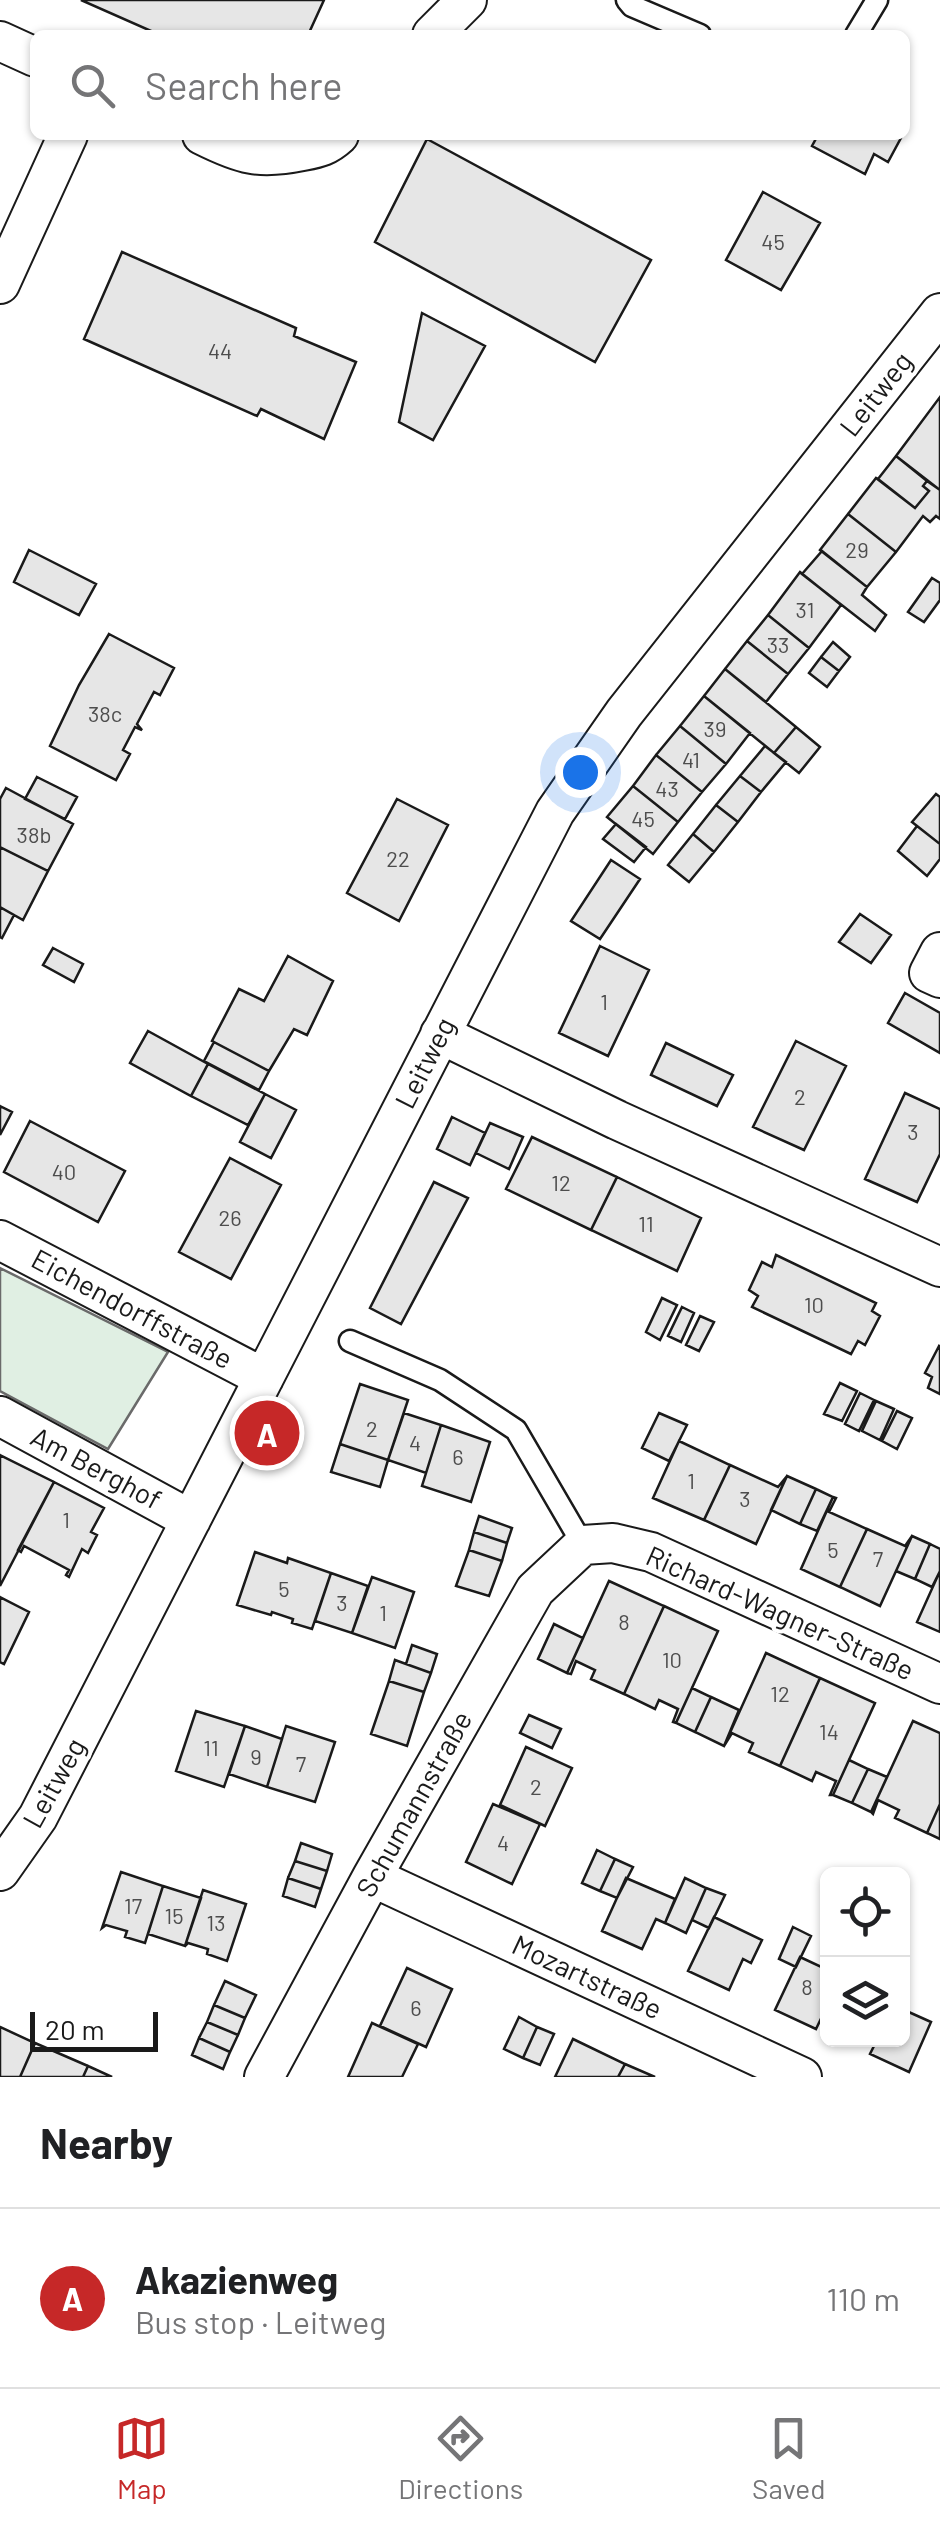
<!DOCTYPE html>
<html lang="en">
<head>
<meta charset="utf-8">
<style>
	body { margin:0; font-family:Barlow,sans-serif; background:#f2f2f2; color:#202124 }
	.controls { position:absolute; right:30px; bottom:30px; display:grid; overflow:hidden; border-radius:15px; box-shadow:0 2px 8px #0004 }
	.controls button { width:90px; height:90px; display:grid; place-items:center; padding:0; border:0; border-bottom:2px solid #e0e0e0; background:#fff; color:#202124; font:50px sans-serif }
	.scale { position:absolute; left:30px; bottom:25px; width:128px; box-sizing:border-box; padding-left:10px; border:5px solid #1a1a1a; border-top:0; font-size:28px; line-height:35px; white-space:nowrap; color:#1a1a1a; -webkit-text-stroke:8px #fff; paint-order:stroke }
	.you { position:absolute; left:580px; top:772px; width:35px; height:35px; margin:-25px; border:8px solid #fff; border-radius:50%; background:#1a73e8; box-shadow:0 0 0 15px #1a73e833 }
	.badge { display:grid; place-items:center; width:65px; height:65px; border-radius:50%; background:#c62828; color:#fff; font-size:32px; font-weight:700 }
	.pin { position:absolute; translate:-50% -50%; border:5px solid #fff; box-shadow:0 2px 10px #0006 }
	.list { margin:0; padding:0; list-style:none }
	h2 { display:flex; justify-content:space-between; align-items:center; height:130px; margin:0; padding:0 40px; font-size:42px }
	h2 small { font-size:32px; font-weight:400; color:#757577 }
	.list li { display:grid; grid-template-columns:65px 1fr auto; gap:30px; align-items:center; box-sizing:border-box; height:180px; padding:0 40px; border-top:2px solid #e0e0e0 }
	.list b { display:block; font-size:38px; white-space:nowrap }
	.list p { margin:0; font-size:32px; white-space:nowrap; color:#757577 }
	.list em { font-size:32px; font-style:normal; color:#757577 }
	.icon { flex:none; width:55px; height:55px; fill:none; stroke:currentColor; stroke-width:2; stroke-linecap:round; stroke-linejoin:round }
	.map { position:relative; flex:none; width:940px; height:2077px; overflow:hidden }
	.search { position:absolute; background:#fff; box-shadow:0 2px 8px #0004; left:30px; right:30px; top:30px; height:110px; display:flex; align-items:center; gap:25px; box-sizing:border-box; padding:0 35px; border-radius:15px; color:#757577; font-size:38px }
	.sheet { height:310px; background:#fff }
	nav { display:flex; justify-content:space-around; align-items:center; box-sizing:border-box; height:140px; border-top:2px solid #e0e0e0; background:#fff; font-size:28px; color:#757577 }
	nav a { display:grid; justify-items:center; gap:5px }
	nav .on { color:#c62828 }
	.map>svg:first-child { display:block }
</style>
</head>
<body>
<div class="map">
<svg width="940" height="2077" viewBox="0 0 940 2077">
	<rect width="100%" height="100%" fill="#fff"/>
	<path fill="#e0efe3" stroke="#6a6a6a" stroke-width="2.5" d="M0 1268 168 1352 108 1449 0 1391Z"/>
	<path fill="#e6e6e6" stroke="#1a1a1a" stroke-width="2.5" d="M81 0H324L308 35H160Z
		M818 135H899L902 136 888 162 874 154 865 174 812 146Z
		M427 139 651 260 595 362 375 242Z
		M763 192 820 223 781 290 726 260Z
		M122 252 296 328 294 336 356 362 324 439 261 409 257 416 84 339Z
		M422 313 485 346 433 440 399 422Z
		M940 397V490L896 456Z
		M896 456 927 481 923 486 929 491 915 508 878 479Z
		M876 478 915 508 929 491 923 486 927 481 940 490V519L936 516 930 522 923 516 896 552 848 514Z
		M848 514 896 552 867 587 820 550Z
		M29 550 96 584 79 615 14 582Z
		M822 551 867 587 862 595 886 615 875 631 802 574Z
		M800 572 841 605 809 648 768 615Z
		M932 578 940 583V600L924 622 908 612Z
		M768 615 809 648 788 674 747 641Z
		M109 634 174 668 160 695 154 692 137 724 142 730 135 727 123 750 130 754 116 780 50 746 79 685Z
		M747 641 788 674 766 702 725 669Z
		M833 642 850 657 839 671 821 657Z
		M821 657 839 671 827 687 809 673Z
		M725 669 796 727 774 753 704 696Z
		M704 696 750 733 726 764 680 726Z
		M680 726 726 764 702 792 656 755Z
		M796 727 820 747 799 773 774 753Z
		M765 746 786 762 761 792 740 776Z
		M656 755 702 792 678 822 633 786Z
		M740 776 761 792 738 822 716 805Z
		M37 777 77 797 65 819 25 799Z
		M633 786 678 822 653 854 607 817Z
		M6 788 73 824 48 871 0 847V799Z
		M936 794 940 797V844L912 822Z
		M397 799 448 825 399 921 347 893Z
		M716 805 738 822 714 852 693 834Z
		M616 824 646 847 634 862 603 839Z
		M917 826 940 844V859L927 876 898 851Z
		M693 834 714 852 689 882 668 865Z
		M0 847 48 871 23 920 0 907Z
		M611 860 640 879 600 939 571 921Z
		M0 907 14 915 2 938 0 937Z
		M860 914 891 935 871 963 839 942Z
		M600 946 649 970 608 1056 559 1033Z
		M53 948 83 964 74 982 43 965Z
		M288 956 333 981 307 1035 294 1029 269 1071 212 1041 239 989 264 1001Z
		M905 993 940 1013V1053L888 1023Z
		M148 1031 208 1064 191 1096 130 1063Z
		M796 1041 846 1066 804 1150 753 1127Z
		M214 1042 269 1071 259 1090 204 1061Z
		M666 1043 733 1075 717 1106 651 1075Z
		M208 1064 265 1094 248 1125 191 1096Z
		M905 1093 940 1109V1154L917 1202 865 1179Z
		M265 1094 296 1110 271 1158 240 1142Z
		M0 1106 12 1112 0 1135Z
		M452 1117 485 1133 470 1165 437 1149Z
		M30 1121 125 1171 98 1222 4 1172Z
		M490 1123 523 1137 509 1169 476 1153Z
		M532 1137 617 1177 591 1230 506 1189Z
		M230 1158 281 1185 231 1279 179 1252Z
		M617 1177 701 1218 677 1271 591 1230Z
		M434 1182 468 1198 401 1324 370 1308Z
		M776 1255 876 1303 872 1311 880 1316 865 1345 858 1341 851 1354 752 1307 758 1296 749 1290 762 1262 772 1267Z
		M662 1298 677 1305 660 1340 646 1332Z
		M682 1307 694 1313 681 1342 668 1336Z
		M700 1316 714 1322 699 1351 686 1345Z
		M939 1346 940 1347V1394L928 1388 932 1377 925 1373Z
		M840 1383 857 1391 842 1421 824 1414Z
		M360 1384 408 1400 388 1460 340 1444Z
		M860 1393 874 1400 859 1431 845 1424Z
		M876 1401 894 1409 880 1440 862 1431Z
		M897 1411 912 1418 897 1449 882 1441Z
		M404 1413 441 1425 426 1473 388 1460Z
		M659 1413 687 1425 669 1461 642 1448Z
		M441 1425 490 1442 471 1502 422 1486Z
		M679 1441 730 1465 704 1520 653 1498Z
		M340 1444 388 1460 380 1487 331 1472Z
		M0 1455 54 1482 0 1586Z
		M730 1465 778 1487 787 1476 756 1544 704 1520Z
		M787 1476 816 1489 800 1524 771 1510Z
		M54 1482 104 1508 91 1532 97 1535 88 1553 82 1549 69 1577 66 1575 69 1570 24 1546 21 1552 18 1550Z
		M816 1489 833 1497 817 1531 800 1524Z
		M833 1497 836 1498 829 1512 867 1529 840 1587 801 1569Z
		M479 1516 512 1528 507 1543 474 1532Z
		M867 1529 905 1546 912 1536 880 1606 840 1587Z
		M474 1532 507 1543 502 1561 469 1550Z
		M912 1536 930 1544 915 1579 896 1571Z
		M930 1544 940 1549V1571L932 1587 915 1579Z
		M469 1550 502 1561 489 1596 456 1586Z
		M255 1552 287 1563 288 1558 331 1573 312 1629 292 1623 293 1619 272 1612 271 1615 237 1605Z
		M940 1571V1632L917 1622Z
		M331 1573 368 1586 352 1633 315 1621Z
		M372 1577 414 1592 395 1648 352 1633Z
		M609 1581 664 1606 624 1694 591 1679 595 1670 576 1661 571 1674 567 1673Z
		M0 1597 29 1612 4 1664 0 1662Z
		M664 1606 718 1631 676 1723 673 1722 678 1709 659 1700 655 1709 624 1694Z
		M554 1624 583 1638 567 1673 538 1659Z
		M412 1645 437 1654 431 1673 406 1664Z
		M766 1653 820 1678 780 1766 749 1752 753 1743 732 1733 724 1746Z
		M395 1660 431 1673 424 1692 389 1681Z
		M820 1678 875 1703 833 1795H830L836 1781 816 1772 812 1781 780 1766Z
		M389 1681 424 1692 407 1746 371 1734Z
		M692 1688 711 1697 695 1732 676 1723Z
		M711 1697 739 1710 724 1746 695 1732Z
		M196 1711 245 1726 224 1787 176 1771Z
		M529 1715 561 1729 552 1748 520 1733Z
		M913 1721 940 1733V1804L927 1833 895 1818 899 1810 878 1800 873 1814 871 1812Z
		M245 1726 282 1739 267 1787 229 1774Z
		M286 1726 335 1742 315 1802 267 1787Z
		M526 1747 572 1768 545 1826 500 1805Z
		M849 1760 868 1769 852 1803 833 1795Z
		M868 1769 887 1777 871 1812 852 1803Z
		M493 1804 540 1824 512 1884 466 1862Z
		M940 1804V1839L927 1833Z
		M301 1843 332 1854 327 1871 295 1861Z
		M597 1850 615 1859 600 1891 582 1883Z
		M615 1859 633 1867 617 1898 600 1891Z
		M295 1861 327 1871 321 1889 288 1878Z
		M121 1872 163 1886 145 1943 125 1937 127 1931 106 1925 102 1928Z
		M288 1878 321 1889 315 1907 283 1896Z
		M626 1878 675 1899 665 1923 656 1919 642 1949 602 1931Z
		M685 1878 706 1888 686 1933 665 1923Z
		M163 1886 201 1898 185 1946 148 1934Z
		M706 1888 725 1895 709 1928 692 1920Z
		M203 1890 246 1904 227 1961 207 1954 208 1949 188 1943 185 1946Z
		M714 1917 762 1940 751 1963 743 1959 729 1990 688 1971Z
		M793 1927 811 1936 796 1967 779 1959Z
		M800 1957 828 1970V2004L816 2029 775 2010Z
		M407 1968 452 1989 426 2047 380 2026Z
		M225 1981 256 1995 245 2018 214 2005Z
		M214 2005 245 2018 238 2035 207 2022Z
		M902 2009 931 2022 909 2072 870 2054 877 2040H902Z
		M519 2017 537 2027 523 2058 504 2049Z
		M207 2022 238 2035 230 2052 199 2038Z
		M372 2023 418 2044 402 2077H348Z
		M0 2027 35 2043 20 2077H0Z
		M537 2027 554 2034 540 2065 523 2058Z
		M199 2038 230 2052 223 2069 192 2055Z
		M573 2039 625 2064 618 2077H555Z
		M35 2043 88 2066 83 2077H20Z
		M625 2064 655 2077H618Z
		M88 2066 112 2077H83Z"/>
	<g fill="none" stroke-linecap="round" stroke-linejoin="round">
		<defs>
			<path id="lane" d="M627 0 632 6 700 35
				M856 35 877 0
				M350 1341 440 1380 516 1430 583 1545"/>
			<path id="street" d="M432 35 467 0
				M0 41 35 57
				M202 135C242 155 259 160 303 151 319 148 327 146 339 135
				M0 284 68 135
				M940 952 929 973 940 978
				M440 1034 617 1120 940 1267
				M0 1240 264 1378
				M0 1416 191 1520
				M0 1871 38 1817 555 812 624 713 940 313
				M372 1877 802 2077
				M264 2077 372 1877 535 1590 583 1545 613 1543 651 1552 940 1684"/>
		</defs>
		<use href="#lane" stroke="#1a1a1a" stroke-width="25"/>
		<use href="#street" stroke="#1a1a1a" stroke-width="42"/>
		<use href="#lane" stroke="#fff" stroke-width="20"/>
		<use href="#street" stroke="#fff" stroke-width="38"/>
	</g>
	<g text-anchor="middle" stroke-width="8" stroke-linejoin="round" paint-order="stroke">
		<g font-size="22" fill="#4d4d4d">
			<text x="773" y="250">45</text>
			<text x="220" y="359">44</text>
			<text x="857" y="558">29</text>
			<text x="805" y="618">31</text>
			<text x="778" y="653">33</text>
			<text x="105" y="722">38c</text>
			<text x="715" y="737">39</text>
			<text x="691" y="768">41</text>
			<text x="667" y="797">43</text>
			<text x="643" y="827">45</text>
			<text x="34" y="843">38b</text>
			<text x="398" y="867">22</text>
			<text x="604" y="1010">1</text>
			<text x="800" y="1105">2</text>
			<text x="913" y="1140">3</text>
			<text x="64" y="1180">40</text>
			<text x="561" y="1191">12</text>
			<text x="230" y="1226">26</text>
			<text x="646" y="1232">11</text>
			<text x="814" y="1313">10</text>
			<text x="372" y="1437">2</text>
			<text x="415" y="1451">4</text>
			<text x="458" y="1465">6</text>
			<text x="691" y="1489">1</text>
			<text x="745" y="1507">3</text>
			<text x="66" y="1528">1</text>
			<text x="833" y="1558">5</text>
			<text x="878" y="1567">7</text>
			<text x="284" y="1597">5</text>
			<text x="342" y="1611">3</text>
			<text x="383" y="1621">1</text>
			<text x="624" y="1630">8</text>
			<text x="672" y="1668">10</text>
			<text x="780" y="1702">12</text>
			<text x="829" y="1740">14</text>
			<text x="211" y="1756">11</text>
			<text x="256" y="1765">9</text>
			<text x="301" y="1772">7</text>
			<text x="536" y="1795">2</text>
			<text x="503" y="1851">4</text>
			<text x="133" y="1914">17</text>
			<text x="174" y="1924">15</text>
			<text x="216" y="1931">13</text>
			<text x="807" y="1995">8</text>
			<text x="416" y="2016">6</text>
		</g>
		<g font-size="28" fill="#1a1a1a" stroke="#fff">
			<text transform="translate(876 394) rotate(-52)" y="10">Leitweg</text>
			<text transform="translate(425 1063) rotate(-63)" y="10">Leitweg</text>
			<text transform="translate(132 1309) rotate(28)" y="10">Eichendorffstraße</text>
			<text transform="translate(96 1468) rotate(28)" y="10">Am Berghof</text>
			<text transform="translate(780 1613) rotate(24)" y="10">Richard-Wagner-Straße</text>
			<text transform="translate(54 1783) rotate(-61)" y="10">Leitweg</text>
			<text transform="translate(414 1804) rotate(-61)" y="10">Schumannstraße</text>
			<text transform="translate(587 1977) rotate(25)" y="10">Mozartstraße</text>
		</g>
	</g>
</svg>
<div class="controls">
<button><svg class="icon" aria-label="locate" viewBox="0 0 24 24"><circle cx="12" cy="12" r="6"/><path d="M12 2v4M12 18v4M2 12h4M18 12h4"/></svg></button>
<button><svg class="icon" aria-label="layers" viewBox="0 0 24 24"><path d="M12 4l9 5-9 5-9-5zM3 14l9 5 9-5"/></svg></button>
</div>
<div class="scale">20 m</div>
<div class="you"></div>
<div class="pin badge" style="left:267px;top:1433px">A</div>
<div class="search"><svg class="icon" aria-label="search" viewBox="0 0 24 24"><circle cx="10" cy="10" r="6"/><path d="M15 15l6 6"/></svg>Search here</div>
</div>
<section class="sheet">
<h2>Nearby<small></small></h2>
<ul class="list">
<li><span class="badge">A</span><div><b>Akazienweg</b><p>Bus stop · Leitweg</p></div><em>110 m</em></li>
</ul>
</section>
<nav>
<a class="on"><svg class="icon" aria-label="map" viewBox="0 0 24 24"><path d="M3 6l6-2 6 2 6-2v14l-6 2-6-2-6 2zM9 4v14M15 6v14"/></svg>Map</a>
<a><svg class="icon" aria-label="directions" viewBox="0 0 24 24"><path d="M12 3l9 9-9 9-9-9zM9 14v-3h6M13 9l2 2-2 2"/></svg>Directions</a>
<a><svg class="icon" aria-label="saved" viewBox="0 0 24 24"><path d="M7 4h10v16l-5-4-5 4z"/></svg>Saved</a>
</nav>
</body>
</html>
